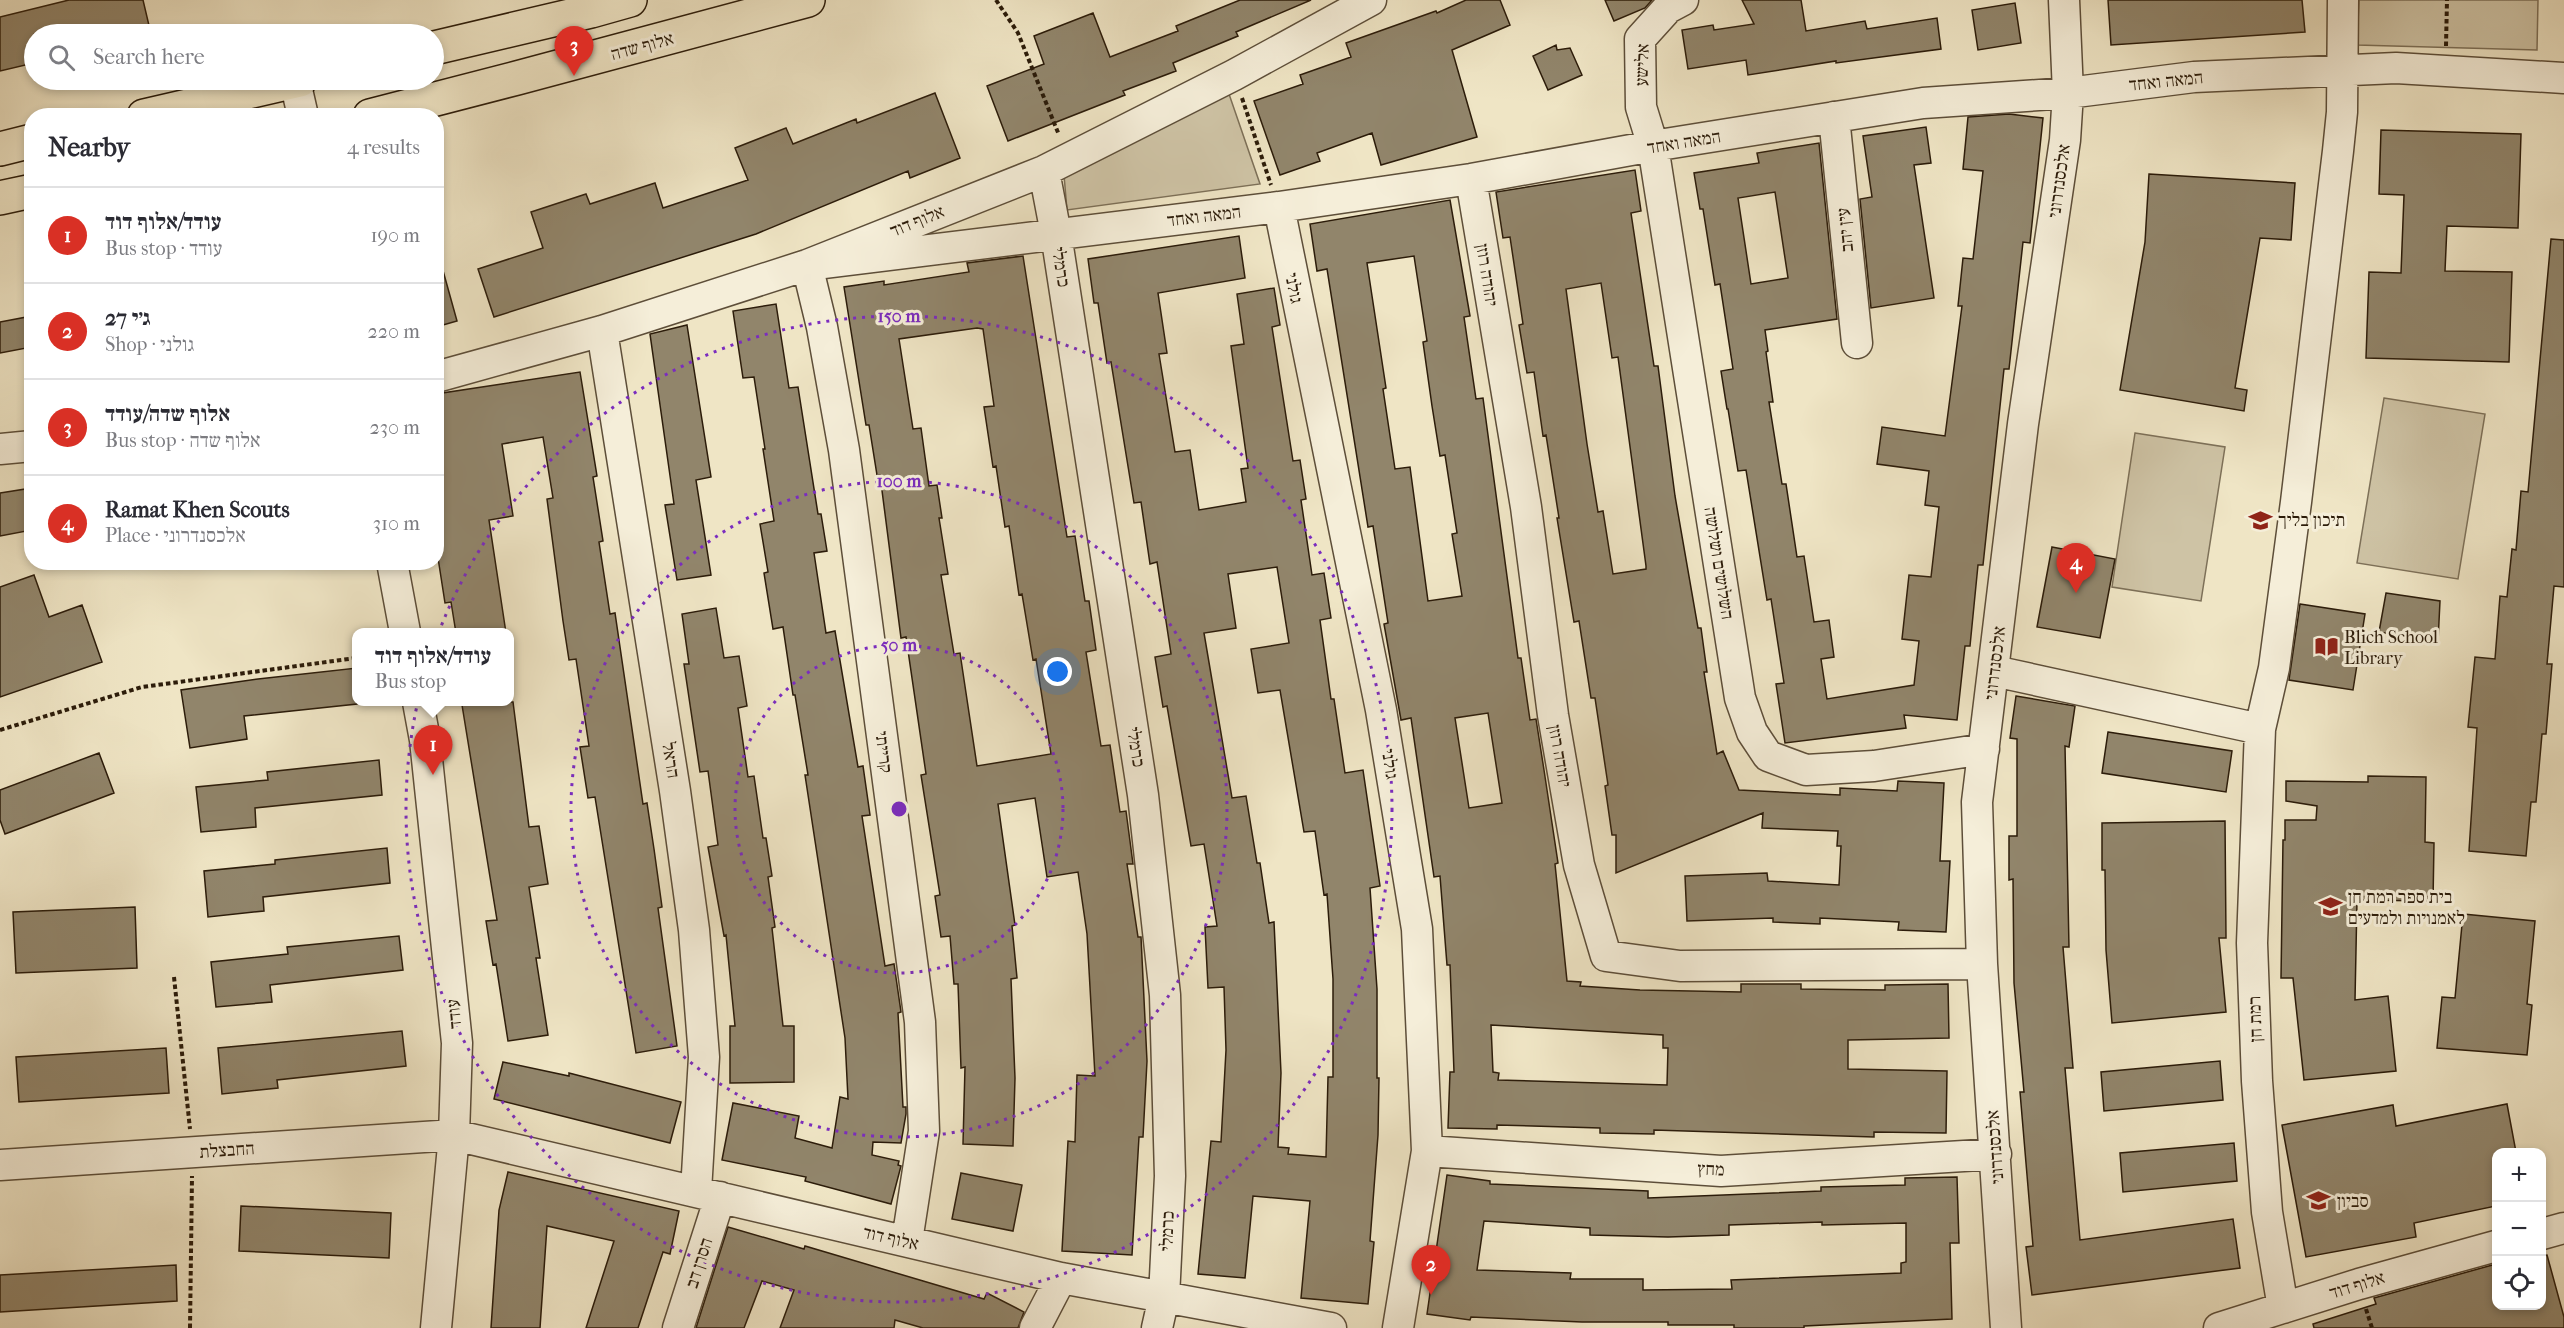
<!DOCTYPE html>
<html lang="en">
<head>
<meta charset="utf-8">
<style>
	body { margin:0; font-family:"IM FELL French Canon","Frank Ruhl Libre",serif; background:#f2f2f3; color:#2b2b33 }
	.controls { position:absolute; right:18px; bottom:18px; display:grid; overflow:hidden; border-radius:12px; box-shadow:0 3px 9px #0003 }
	.controls button { width:54px; height:54px; display:grid; place-items:center; padding:0; border:0; border-bottom:2px solid #e1e1e2; background:#fff; color:#2b2b33; font:30px sans-serif }
	.you { position:absolute; left:1058px; top:672px; width:21px; height:21px; margin:-15px; border:4px solid #fff; border-radius:50%; background:#1a73e8; box-shadow:0 0 0 9px #1a73e833 }
	.badge { display:grid; place-items:center; width:39px; height:39px; border-radius:50%; background:#d93025; color:#fff; font-size:20px; font-weight:700 }
	.pin { position:absolute; translate:-50% -50px; filter:drop-shadow(0 2px 3px #0008) }
	.pin::after { content:''; position:absolute; top:32px; width:21px; height:18px; background:inherit; clip-path:polygon(0 0,100% 0,50% 100%) }
	.popup { position:absolute; left:352px; top:628px; width:162px; height:78px; box-sizing:border-box; display:grid; place-content:center; border-radius:12px; background:#fff; filter:drop-shadow(0 2px 4px #0005); font-size:20px; white-space:nowrap; color:#7c7c81 }
	.popup b { font-size:22px; color:#2b2b33 }
	.popup::after { content:''; position:absolute; left:50%; top:100%; margin-left:-12px; border:12px solid transparent; border-top-color:#fff }
	.list { margin:0; padding:0; list-style:none }
	h2 { display:flex; justify-content:space-between; align-items:center; height:78px; margin:0; padding:0 24px; font-size:26px }
	h2 small { font-size:20px; font-weight:400; color:#7c7c81 }
	.list li { display:grid; grid-template-columns:39px 1fr auto; gap:18px; align-items:center; box-sizing:border-box; height:96px; padding:0 24px; border-top:2px solid #e1e1e2 }
	.list b { display:block; font-size:22px; white-space:nowrap }
	.list p { margin:0; font-size:20px; white-space:nowrap; color:#7c7c81 }
	.list em { font-size:20px; font-style:normal; color:#7c7c81 }
	.icon { flex:none; width:33px; height:33px; fill:none; stroke:currentColor; stroke-width:2; stroke-linecap:round; stroke-linejoin:round }
	.map { position:relative; flex:none; width:2564px; height:1328px; overflow:hidden }
	.search { position:absolute; background:#fff; box-shadow:0 3px 9px #0003; left:24px; top:24px; width:420px; height:66px; display:flex; align-items:center; gap:15px; box-sizing:border-box; padding:0 21px; border-radius:33px; color:#7c7c81; font-size:22px }
	.panel { position:absolute; background:#fff; box-shadow:0 3px 9px #0003; left:24px; top:108px; width:420px; height:462px; border-radius:24px }
	.map>svg:first-child { display:block }
</style>
</head>
<body>
<div class="map">
<svg width="2564" height="1328" viewBox="0 0 2564 1328">
	<rect width="100%" height="100%" fill="#efe5c5"/>
	<filter id="stains"><feTurbulence type="fractalNoise" baseFrequency=".00333" numOctaves="4"/><feColorMatrix values="0 0 0 0 .2 0 0 0 0 .09 0 0 0 0 .02 0 0 0 .5 -.17"/></filter>
	<radialGradient id="worn" r=".72"><stop offset=".6" stop-color="#630" stop-opacity="0"/><stop offset="1" stop-color="#630" stop-opacity=".3"/></radialGradient>
	<path fill="#cec3a5" stroke="#7d7058" stroke-width="1.5" d="M2359 0H2538L2537 50 2357 45Z
		M1229 94 1260 184 1067 210 1064 175Z
		M2384 398 2485 414 2458 579 2357 563Z
		M2135 433 2225 447 2201 601 2112 587Z"/>
	<path fill="#91856b" stroke="#2c1c0a" stroke-width="1.5" fill-rule="evenodd" d="M69 0H143L151 34H34V63L0 71V17Z
		M1240 0H1311L1236 32 1238 36 1173 63 1176 71 1123 91 1125 95 1008 141 987 86 1044 64 1034 36 1093 13 1110 57 1178 31 1176 26Z
		M1466 0H1500L1510 25 1452 50 1477 137 1381 165 1372 133 1317 153 1320 161 1280 175 1254 101 1303 84 1300 75 1351 57 1346 43 1436 11 1437 13Z
		M1605 0H1652L1645 8 1614 21Z
		M1742 0H1801L1806 31 1865 21 1867 29 1937 18 1941 49 1836 63V61L1748 75 1746 60 1688 69 1682 30 1713 25 1714 30 1754 24Z
		M2108 0H2302L2305 32 2111 45Z
		M2015 3 2021 43 1978 50 1972 10Z
		M1556 45 1557 50 1570 48 1582 75 1548 90 1533 56Z
		M935 93 960 158 910 178 908 171 756 234 494 317 478 269 543 248 531 212 586 194 590 204 655 183 663 208 748 180 735 148 786 128 793 144 856 119 857 123Z
		M2009 114 2043 118 2030 243 2023 242 2009 369H2004L1983 565H1978L1970 646H1965L1957 720 1904 715 1906 728 1785 743 1776 684 1784 683 1771 599 1767 600 1746 470 1738 471 1728 409H1727L1721 371 1733 369 1720 284 1715 285 1703 209H1700L1694 173 1759 163 1757 153 1819 143 1837 319 1765 330 1768 351 1766 352 1773 402H1769L1782 484H1786L1797 557 1804 556 1814 622 1829 620 1834 657 1821 659 1827 699 1914 685 1919 641 1902 639 1909 575 1931 577 1939 507 1925 505 1929 471 1877 464 1882 427 1945 436 1962 306H1958L1963 258 1973 259 1983 171 1963 169 1968 117ZM1775 192 1788 278 1751 284 1738 198Z
		M1926 127 1931 163 1914 165 1934 298 1871 308 1860 199 1872 197 1863 136Z
		M2381 130 2521 134 2518 228 2447 226 2445 271 2512 272 2509 362 2366 358 2369 272 2401 273 2404 195 2379 194Z
		M1635 170 1641 211 1631 213 1654 366H1658L1675 496 1698 628H1701L1707 672H1704L1717 754 1723 751 1739 790 1840 795V788L1897 791 1898 781 1944 783 1940 861H1950L1946 932 1898 930 1899 922 1820 918V924L1773 922V918L1687 921 1685 876 1767 873 1768 881 1839 885 1841 846H1837L1838 831 1762 828 1763 813 1616 873V835H1612L1605 786 1608 785 1595 698H1591L1579 621 1574 622 1557 518H1559L1546 435 1543 436 1534 372 1527 373 1519 325 1523 324 1510 237 1503 238 1496 192ZM1601 283 1612 358 1618 357 1646 566V569L1613 574 1603 511 1598 512 1587 444 1566 289Z
		M2149 174 2295 183 2291 240 2260 238 2235 388 2247 390 2244 411 2120 390 2145 242Z
		M1450 200 1470 316 1464 317 1476 399 1483 398 1518 658H1521L1530 720 1536 719 1544 770 1558 863 1555 864 1567 981 1581 982 1580 986 1640 990 1741 992V984H1801V989L1885 990V985L1948 984 1949 1038 1848 1040V1069L1947 1071 1946 1133 1874 1132V1137L1654 1130V1134L1600 1133V1128L1497 1125V1129L1448 1128 1450 1072H1454L1450 965H1447L1440 876 1434 877 1411 718 1401 720 1384 624 1388 623 1373 526 1368 527 1327 269 1317 271 1310 224ZM1414 256 1427 341 1423 342 1432 406 1440 456 1445 455 1457 533 1452 534 1462 596 1428 601 1410 467 1395 469 1383 389 1386 388 1367 263ZM1488 713 1502 803 1469 808 1455 718ZM1491 1025 1663 1035V1048H1668L1667 1085 1498 1080 1499 1073 1493 1072Z
		M1239 236 1245 278 1158 293 1167 353 1159 354 1175 452 1190 450 1199 510 1246 502 1241 469 1248 468 1231 346 1244 344 1237 294 1274 288 1280 325 1272 327 1293 461 1300 460 1306 499 1301 500 1312 575 1324 573 1331 618 1320 620 1331 699H1334L1345 773 1363 770 1380 886 1370 888 1377 989V1078H1379L1378 1135 1370 1241 1374 1242 1368 1304 1301 1298 1310 1201 1253 1196 1245 1278 1198 1274 1211 1141 1221 1142 1226 1050 1224 987 1208 988 1205 927 1217 926 1204 844 1191 846 1167 706 1163 707 1155 657 1171 654 1157 562 1150 564 1141 502 1134 503 1111 362 1107 363 1098 303H1094L1088 259ZM1277 567 1289 643 1251 649 1258 693 1280 690 1304 832 1315 831 1324 895 1327 894 1333 979V1077H1328L1326 1157 1288 1154 1289 1148 1278 1147 1281 1073 1274 922 1269 923 1260 863H1257L1246 796 1232 798 1204 633 1236 628 1228 574Z
		M2551 239 2564 240V587L2554 586 2547 664H2552L2546 734H2542L2536 802H2531L2526 856 2469 851 2477 728 2468 727 2475 657 2495 659 2500 596 2507 597 2512 549 2516 550 2521 491 2528 492Z
		M1023 256 1067 537 1075 536 1085 601H1089L1096 650 1086 652 1101 746 1110 745 1120 812 1126 811 1133 864H1127L1138 937H1141L1147 1061 1143 1137H1139L1132 1255 1062 1251 1068 1141 1075 1142 1077 1075 1095 1076 1087 934 1078 872 1047 877 1035 798 998 804 1015 925 1012 926 1017 978 1011 979 1015 1078 1013 1146 963 1144 965 1067 961 1068 958 984H954L950 936 941 937 935 896 940 895 921 775 926 774 906 637 901 638 880 475H877L869 425H866L844 287 884 281V285L969 272 967 263ZM977 328 983 329 994 406 984 407 993 467 996 466 1005 527 1009 526 1019 595 1022 594 1033 660 1036 659 1051 754 977 766 960 653 954 654 941 575 948 574 939 518H942L937 485 929 486 921 428 913 429 899 339Z
		M442 267 457 321 436 327V268Z
		M776 304 789 388 798 387 818 514H821L827 551 814 553 826 633 835 631 858 767 863 766 870 815 862 816 885 966 894 964 901 1012 898 1013 903 1107H906V1114L901 1143 873 1142 872 1155 899 1161 898 1165 901 1166 891 1204 805 1181 806 1177 722 1160 733 1103 799 1116 795 1138 832 1148 840 1097 848 1099 845 1038 805 775H808L795 695H793L783 627 773 629 764 573 768 572 760 524 774 521 763 449H765L754 377 743 378 733 311Z
		M32 316V347L0 353V322Z
		M687 325 711 477 696 480 711 575 677 580 665 505 674 504 650 334Z
		M580 372 597 476 593 477 603 541 599 542 610 614 615 613 643 804 647 803 654 849 662 907 658 908 677 1046 636 1053 595 797 588 798 580 747 589 746 576 659 569 660 563 621 547 499 553 498 543 437 502 444 513 516 489 520 506 633H456L451 602 445 603 436 545V394Z
		M32 488V530L0 536V493Z
		M2052 547 2115 559 2100 638 2037 627Z
		M34 575 49 617 82 605 102 662 0 697V587Z
		M2386 593 2440 601 2438 642 2379 632Z
		M2300 604 2365 614 2353 690 2289 680Z
		M716 608 724 658 739 656 747 706 738 708 748 777 754 776 763 838H766L772 876 768 877 775 927 772 928 783 1026H794V1082L730 1083V1026H735L726 935 724 936 708 847 718 845 708 771 700 772 684 664H689L682 614Z
		M357 668V704L244 716 247 739 190 748 181 690 258 679Z
		M2016 696 2075 706 2069 747 2065 746 2069 947H2063L2073 1068H2065L2080 1240 2233 1219 2240 1268 2032 1295 2026 1247 2033 1246 2020 1092H2024L2014 983 2013 879 2009 880V836H2017V739L2010 738Z
		M486 702H513L529 827 539 826 548 884 529 887 540 958H536L548 1035 508 1041 496 964 493 965 486 921 497 920 462 705Z
		M2108 732 2232 751 2226 792 2102 773Z
		M99 753 114 793 5 834 0 820V790Z
		M379 760 382 795 255 808 256 827 201 832 196 787 268 780 267 772Z
		M2368 776 2426 777 2425 842 2434 843 2433 901 2357 900 2355 1000 2388 996 2396 1071 2304 1080 2293 978H2281L2283 840H2285V820H2316L2317 806 2286 801V781L2368 782Z
		M2225 821 2226 938H2219L2226 1012 2112 1023 2106 950 2105 870H2102V823Z
		M387 848 390 883 263 897 264 911 208 917 204 871 275 864V860Z
		M135 907 137 968 16 973 13 912Z
		M2463 914 2535 921 2527 1004 2532 1005 2527 1055 2437 1048 2442 997 2455 998Z
		M399 936 403 970 270 985 272 1002 216 1007 211 962 288 954 287 947Z
		M402 1031 406 1066 277 1080 278 1088 222 1094 218 1048Z
		M166 1048 169 1093 19 1102 16 1057Z
		M2220 1061 2223 1100 2104 1111 2101 1072Z
		M503 1062 569 1076V1073L681 1102 670 1143 494 1099Z
		M2507 1104 2516 1152H2496V1206L2414 1223 2416 1237 2306 1257 2282 1125 2393 1105 2396 1126Z
		M2234 1143 2237 1181 2123 1192 2120 1153Z
		M508 1172 679 1211 670 1254 663 1252 638 1328H586L614 1241 547 1226 540 1328H491L499 1210Z
		M961 1173 1022 1185 1013 1231 952 1219Z
		M1447 1175 1490 1181V1184L1648 1191V1198L1821 1191V1187L1905 1185V1178L1957 1177 1959 1243H1950L1952 1319 1804 1326V1328H1734V1325H1668V1322H1582L1471 1317 1470 1320 1427 1314ZM1484 1221 1590 1228V1235L1668 1237 1729 1235V1225L1822 1222V1225L1906 1223V1262L1901 1263V1273L1731 1280 1732 1289 1643 1290V1279H1570L1571 1273 1477 1270Z
		M241 1206 391 1213 389 1258 239 1251Z
		M728 1227 804 1249 805 1246 984 1299 987 1293 1024 1312 1018 1328H923L895 1320 894 1328H780L794 1290 762 1281 744 1328H696Z
		M2547 1255 2564 1317V1328H2314L2313 1324 2376 1304 2374 1298 2496 1264V1305H2541V1256Z
		M176 1265 177 1301 0 1312V1275Z"/>
	<g fill="none" stroke-linecap="round" stroke-linejoin="round">
		<defs>
			<path id="minor" d="M1683 0 1668 8 1640 39 1641 107 1653 146 1740 698 1752 732 1768 756 1806 770 1874 766 1984 749
				M295 81 303 116
				M1834 117 1857 343
				M1044 171 1056 234 1143 795 1165 995 1170 1176 1164 1297 1157 1328
				M1471 179 1526 507 1553 715 1579 865 1606 956 1680 966 1982 964
				M1279 207 1381 710 1417 929 1427 1151 1398 1328
				M807 265 1279 207 1471 179 1653 146 1923 103 2068 93 2194 77 2396 68 2564 78
				M807 265 822 327 844 450 920 1022 924 1131 907 1241
				M602 331 675 791 694 930 704 1057 696 1191
				M436 377 602 331 807 265 1044 171 1234 75 1371 0
				M0 449 32 446
				M392 562 405 632
				M1994 671 2260 729
				M418 702 425 740 457 1043 454 1135 436 1328
				M1427 1151 1721 1171 1996 1154
				M0 1165 454 1135 1061 1278 1331 1328
				M2542 1234 2564 1228
				M2283 1308 2267 1212 2257 1081 2252 943 2260 729 2274 668 2296 502 2338 151 2342 112 2343 0
				M678 1328 720 1197
				M1035 1328 1061 1278
				M2006 1328 1982 964 1977 802 2023 424 2065 140 2068 93 2064 0
				M2219 1328 2359 1284 2496 1246"/>
			<path id="major" d="M434 48 591 11 630 0
				M144 116 300 80
				M370 116 517 78 808 0
				M0 149 32 141
				M0 198 32 191"/>
		</defs>
		<use href="#minor" stroke="#5d4e39" stroke-width="33"/>
		<use href="#major" stroke="#2c1c0a" stroke-width="36"/>
		<path stroke="#2c1c0a" stroke-width="4" stroke-dasharray="4.5 3" stroke-linecap="butt" d="M996 0 1018 33 1059 135
			M2446 46 2447 0
			M1242 98 1271 185
			M0 730 142 687 356 658
			M174 977 190 1129
			M2366 1309 2372 1328
			M190 1328 192 1176"/>
		<use href="#minor" stroke="#f5eed9" stroke-width="30"/>
		<use href="#major" stroke="#efe5c5" stroke-width="33"/>
	</g>
	<g fill="none" stroke="#7b2cbf" stroke-width="3" stroke-dasharray="3 6">
		<circle cx="899" cy="809" r="164"/>
		<circle cx="899" cy="809" r="328"/>
		<circle cx="899" cy="809" r="493"/>
	</g>
	<defs>
		<symbol id="school-bare" viewBox="-9 -9 18 18"><path d="M0-5L7-2L0 1L-7-2ZM-4 1L0 2.5L4 1V4Q0 6-4 4Z" fill="#8f2418" stroke="#f5eed9" stroke-width="2.5" paint-order="stroke"/></symbol>
		<symbol id="library-bare" viewBox="-9 -9 18 18"><path d="M-6-4Q-3-5.5-.7-3.5V5Q-3 3-6 4ZM6-4Q3-5.5 .7-3.5V5Q3 3 6 4Z" fill="#8f2418" stroke="#f5eed9" stroke-width="2.5" paint-order="stroke"/></symbol>
	</defs>
	<g fill-rule="evenodd">
		<use href="#school-bare" x="2244" y="504" width="33" height="33"/>
		<use href="#library-bare" x="2310" y="630" width="33" height="33"/>
		<use href="#school-bare" x="2314" y="890" width="33" height="33"/>
		<use href="#school-bare" x="2302" y="1184" width="33" height="33"/>
	</g>
	<g text-anchor="middle" stroke-width="6" stroke-linejoin="round" paint-order="stroke">
		<g font-size="18" fill="#2c1c0a" stroke="#f5eed9">
			<text transform="translate(642 46) rotate(-15)" y="6">אלוף שדה</text>
			<text transform="translate(1642 65) rotate(-88)" y="6">אלישע</text>
			<text transform="translate(2166 81) rotate(-6)" y="6">המאה ואחד</text>
			<text transform="translate(1684 142) rotate(-9)" y="6">המאה ואחד</text>
			<text transform="translate(2059 181) rotate(-82)" y="6">אלכסנדרוני</text>
			<text transform="translate(1204 216) rotate(-7)" y="6">המאה ואחד</text>
			<text transform="translate(917 221) rotate(-22)" y="6">אלוף דוד</text>
			<text transform="translate(1845 230) rotate(-96)" y="6">עין יהב</text>
			<text transform="translate(1061 267) rotate(81)" y="6">כרמלי</text>
			<text transform="translate(1487 275) rotate(81)" y="6">יהודה רוזן</text>
			<text transform="translate(1294 288) rotate(79)" y="6">גולני</text>
			<text transform="translate(1719 563) rotate(81)" y="6">השלושים ושלושה</text>
			<text transform="translate(1995 663) rotate(-83)" y="6">אלכסנדרוני</text>
			<text transform="translate(1136 747) rotate(81)" y="6">כרמלי</text>
			<text transform="translate(884 752) rotate(83)" y="6">קרייתי</text>
			<text transform="translate(1560 756) rotate(80)" y="6">יהודה רוזן</text>
			<text transform="translate(671 760) rotate(81)" y="6">הראל</text>
			<text transform="translate(1390 764) rotate(81)" y="6">גולני</text>
			<text transform="translate(454 1014) rotate(-96)" y="6">עודד</text>
			<text transform="translate(2255 1019) rotate(-92)" y="6">רמת חן</text>
			<text transform="translate(1995 1147) rotate(-94)" y="6">אלכסנדרוני</text>
			<text transform="translate(227 1150) rotate(-4)" y="6">החבצלת</text>
			<text transform="translate(1711 1169) rotate(2)" y="6">מחץ</text>
			<text transform="translate(1167 1231) rotate(-88)" y="6">כרמלי</text>
			<text transform="translate(891 1238) rotate(13)" y="6">אלוף דוד</text>
			<text transform="translate(699 1263) rotate(-72)" y="6">הסרן דב</text>
			<text transform="translate(2357 1285) rotate(-17)" y="6">אלוף דוד</text>
		</g>
		<g font-size="18" fill="#2c1c0a" stroke="#f5eed9" text-anchor="start">
			<text x="2278" y="526">תיכון בליך</text>
			<text x="2344" y="643">Blich School<tspan x="2344" dy="21">Library</tspan></text>
			<text x="2348" y="903">בית ספר רמת חן<tspan x="2348" dy="21">לאמנויות ולמדעים</tspan></text>
			<text x="2337" y="1207">סביון</text>
		</g>
	</g>
	<circle cx="899" cy="809" r="9" fill="#7b2cbf" stroke="#f5eed9" stroke-width="3"/>
	<g font-size="18" text-anchor="middle" font-weight="bold" fill="#7b2cbf" stroke="#f5eed9" stroke-width="6" stroke-linejoin="round" paint-order="stroke">
		<text x="899" y="322">150 m</text>
		<text x="899" y="487">100 m</text>
		<text x="899" y="651">50 m</text>
	</g>
	<rect width="100%" height="100%" filter="url(#stains)"/>
	<rect width="100%" height="100%" fill="url(#worn)"/>
</svg>
<div class="controls">
<button>+</button>
<button>−</button>
<button><svg class="icon" aria-label="locate" viewBox="0 0 24 24"><circle cx="12" cy="12" r="6"/><path d="M12 2v4M12 18v4M2 12h4M18 12h4"/></svg></button>
</div>
<div class="you"></div>
<div class="pin badge" style="left:433px;top:775px">1</div>
<div class="popup"><b>עודד/אלוף דוד</b>Bus stop</div>
<div class="pin badge" style="left:1431px;top:1295px">2</div>
<div class="pin badge" style="left:574px;top:76px">3</div>
<div class="pin badge" style="left:2076px;top:593px">4</div>
<div class="search"><svg class="icon" aria-label="search" viewBox="0 0 24 24"><circle cx="10" cy="10" r="6"/><path d="M15 15l6 6"/></svg>Search here</div>
<section class="panel">
<h2>Nearby<small>4 results</small></h2>
<ul class="list">
<li><span class="badge">1</span><div><b>עודד/אלוף דוד</b><p>Bus stop · עודד</p></div><em>190 m</em></li>
<li><span class="badge">2</span><div><b>ג׳י 27</b><p>Shop · גולני</p></div><em>220 m</em></li>
<li><span class="badge">3</span><div><b>אלוף שדה/עודד</b><p>Bus stop · אלוף שדה</p></div><em>230 m</em></li>
<li><span class="badge">4</span><div><b>Ramat Khen Scouts</b><p>Place · אלכסנדרוני</p></div><em>310 m</em></li>
</ul>
</section>
</div>
</body>
</html>
